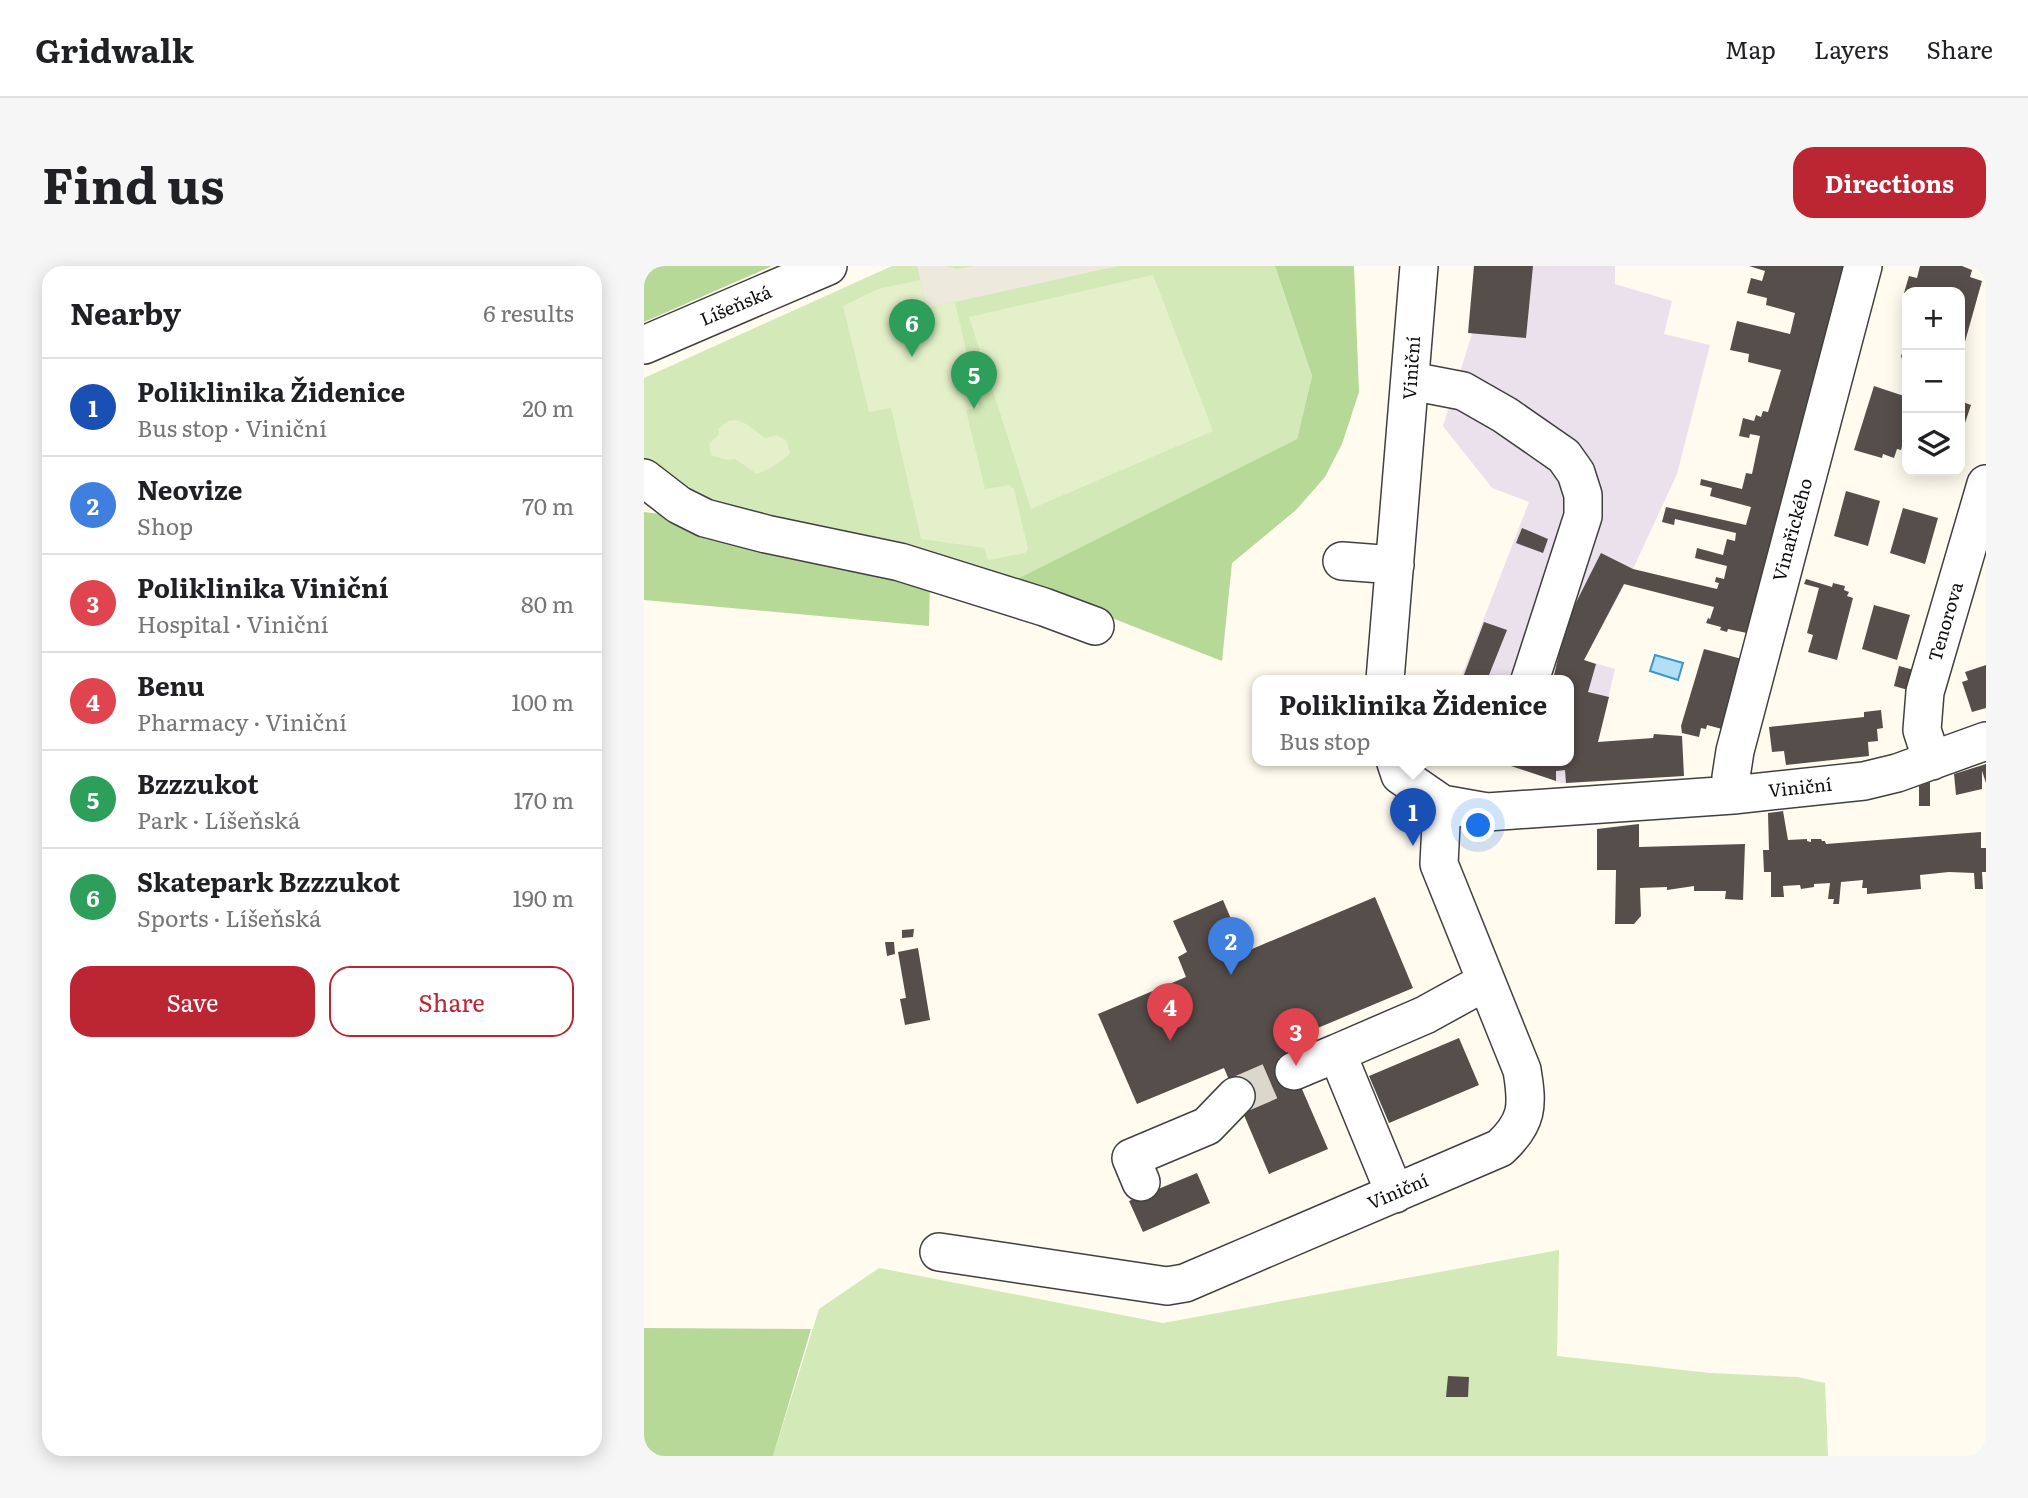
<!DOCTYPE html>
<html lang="en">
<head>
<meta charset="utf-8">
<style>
	body { margin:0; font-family:Literata,serif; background:#f6f6f6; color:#202124 }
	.controls { position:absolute; right:21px; top:21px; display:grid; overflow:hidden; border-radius:14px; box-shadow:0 4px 18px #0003 }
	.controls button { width:63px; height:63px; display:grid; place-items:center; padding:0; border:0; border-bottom:2px solid #e0e0e0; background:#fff; color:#202124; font:35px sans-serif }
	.you { position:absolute; left:835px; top:560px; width:24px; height:24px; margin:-18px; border:5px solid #fff; border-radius:50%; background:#1a73e8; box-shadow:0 0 0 10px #1a73e833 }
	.badge { display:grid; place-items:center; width:46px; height:46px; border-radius:50%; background:#bc2633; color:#fff; font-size:23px; font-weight:700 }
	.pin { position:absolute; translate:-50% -58px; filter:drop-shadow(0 2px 4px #0008) }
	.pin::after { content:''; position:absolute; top:37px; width:24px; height:21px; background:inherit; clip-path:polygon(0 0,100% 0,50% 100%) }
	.popup { position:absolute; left:608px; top:409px; width:322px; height:91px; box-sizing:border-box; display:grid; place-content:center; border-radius:14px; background:#fff; filter:drop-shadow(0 2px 5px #0005); font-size:23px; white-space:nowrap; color:#757577 }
	.popup b { font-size:26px; color:#202124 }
	.popup::after { content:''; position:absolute; left:50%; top:100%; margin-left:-14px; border:14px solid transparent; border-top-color:#fff }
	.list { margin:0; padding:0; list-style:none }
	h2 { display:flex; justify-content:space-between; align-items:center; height:91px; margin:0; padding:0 28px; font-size:30px }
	h2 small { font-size:23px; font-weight:400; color:#757577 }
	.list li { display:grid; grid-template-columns:46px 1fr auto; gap:21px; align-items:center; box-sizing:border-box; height:98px; padding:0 28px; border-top:2px solid #e0e0e0 }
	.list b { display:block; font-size:26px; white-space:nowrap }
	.list p { margin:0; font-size:23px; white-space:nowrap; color:#757577 }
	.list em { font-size:23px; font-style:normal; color:#757577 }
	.actions { display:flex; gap:14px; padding:21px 28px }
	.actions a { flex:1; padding:16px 0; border:2px solid #bc2633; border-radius:21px; text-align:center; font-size:24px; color:#bc2633 }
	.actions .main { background:#bc2633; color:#fff }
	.icon { flex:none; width:38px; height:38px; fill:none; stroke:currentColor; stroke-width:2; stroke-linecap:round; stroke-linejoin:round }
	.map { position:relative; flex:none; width:1342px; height:1190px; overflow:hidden; border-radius:21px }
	header { display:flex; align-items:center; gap:42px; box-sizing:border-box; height:98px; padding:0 35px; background:#fff; border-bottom:2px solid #e0e0e0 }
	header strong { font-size:33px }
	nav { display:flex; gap:38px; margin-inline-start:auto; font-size:24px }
	.intro { display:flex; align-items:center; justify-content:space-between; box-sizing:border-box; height:168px; padding:0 42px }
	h1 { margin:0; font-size:49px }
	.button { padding:18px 32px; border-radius:21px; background:#bc2633; color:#fff; font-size:24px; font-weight:700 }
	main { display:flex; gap:42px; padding:0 42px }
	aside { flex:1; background:#fff; border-radius:21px; box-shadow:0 4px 18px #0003 }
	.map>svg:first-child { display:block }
</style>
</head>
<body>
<header>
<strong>Gridwalk</strong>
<nav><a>Map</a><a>Layers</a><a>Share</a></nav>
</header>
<div class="intro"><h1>Find us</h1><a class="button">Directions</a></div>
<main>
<aside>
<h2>Nearby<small>6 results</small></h2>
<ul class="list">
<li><span class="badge" style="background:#1a4fb4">1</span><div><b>Poliklinika Židenice</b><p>Bus stop · Viniční</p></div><em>20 m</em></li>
<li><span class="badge" style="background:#3f7fe0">2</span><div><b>Neovize</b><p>Shop</p></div><em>70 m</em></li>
<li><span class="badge" style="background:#e0444e">3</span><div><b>Poliklinika Viniční</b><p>Hospital · Viniční</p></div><em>80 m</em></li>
<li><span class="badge" style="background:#e0444e">4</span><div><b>Benu</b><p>Pharmacy · Viniční</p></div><em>100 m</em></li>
<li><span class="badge" style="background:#2e9e5b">5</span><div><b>Bzzzukot</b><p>Park · Líšeňská</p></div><em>170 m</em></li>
<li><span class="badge" style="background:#2e9e5b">6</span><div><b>Skatepark Bzzzukot</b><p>Sports · Líšeňská</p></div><em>190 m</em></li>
</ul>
<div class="actions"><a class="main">Save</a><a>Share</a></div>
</aside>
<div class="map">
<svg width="1342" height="1190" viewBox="0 0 1342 1190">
	<rect width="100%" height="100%" fill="#fffbee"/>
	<path fill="#eae1ec" d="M830 0H971V18L1028 35 1020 68 1066 79 1033 208 989 303 940 394 971 403 954 475 957 515 917 517 851 494H925V414H816L885 236 848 222 799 160 828 68Z"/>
	<path fill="#d3e9b8" d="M248 0H631L668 110 653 173 371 314 60 238 0 199V112Z
		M915 984 913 1090 1066 1107 1153 1111 1181 1117 1184 1190H129L175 1043 235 1002 519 1057Z"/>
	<path fill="#b7d997" d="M0 0H128L0 56Z
		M631 0H710L715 126 698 178 681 211 652 244 588 297 578 395 371 314 653 173 668 110Z
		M0 246 57 253 286 312 285 360 0 334Z
		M0 1062 167 1063 129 1190H0Z"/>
	<path fill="#e4f0c9" d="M509 9 569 165 387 243 325 51Z
		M276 14 283 42 311 36 335 141 322 144 341 223 365 219 370 223 384 283 381 287 344 294 340 282 277 273 247 142 225 146 199 40 234 23Z
		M90 154C103 155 111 166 122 172L132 169 142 174 146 187C142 194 120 206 113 208L91 193 82 194 67 189 65 178 75 168 74 163 84 155Z"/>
	<path fill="#eee9dd" d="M273 0H303L313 3 330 0H474L283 42Z"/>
	<path fill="#b3dff6" stroke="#3a98cc" stroke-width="2" d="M1011 389 1039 397 1034 414 1006 405Z"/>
	<path fill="#564e4a" d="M830 0H889L882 72 824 67Z
		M1105 0H1202L1103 367 1084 363 1083 366 1076 364 1077 361 1062 357 1064 352 1066 353 1070 341 980 318 940 394 952 398 944 426 965 431 954 476 1009 472 1010 468 1038 470 1040 510 922 517 921 504 912 505V515L852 495 925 494V449L928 433H925V414H909L916 383 910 380 957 287 989 303 1073 323 1075 317 1071 316 1072 311 1080 313 1083 300 1051 292 1053 282 1079 289 1083 273 1091 275 1092 267 1031 253 1030 259 1018 256 1022 241 1102 259 1107 241 1066 230 1068 222 1056 219 1057 213 1098 223 1102 207 1108 208 1116 170 1106 168 1105 172 1095 170 1099 152 1110 155 1112 149 1117 151 1119 145 1124 146 1137 104 1104 96 1105 88 1086 84 1093 55 1146 68 1151 47 1122 39 1123 32 1103 27 1107 12 1118 15 1121 5Z
		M1276 0H1318L1328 4 1326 11 1338 15 1317 90 1316 26 1260 27 1265 10 1273 12Z
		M1263 75V97L1259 96 1257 90Z
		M1230 120 1263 131V162L1257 184 1253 183 1250 192 1239 188 1238 192 1210 184Z
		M1316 135 1327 139 1316 172Z
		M1202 225 1236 235 1224 280 1190 270Z
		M1259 242 1294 252 1281 298 1246 287Z
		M878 262 904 273 899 287 872 277Z
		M1162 313 1188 321 1189 317 1201 320 1200 324 1205 326 1203 330 1209 332 1193 394 1164 386 1169 369 1163 367 1175 322 1160 318Z
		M1230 339 1266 349 1253 394 1218 383Z
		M840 356 863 364 843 414H818Z
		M1060 383 1098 393 1078 463 1063 459 1062 463 1057 462 1055 471 1038 467 1037 460Z
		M1342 399V442L1328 446 1318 416 1324 414 1321 406Z
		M1255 400 1270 404 1264 424 1250 420Z
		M1237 444 1239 462 1233 463 1234 475 1224 476 1225 490 1142 499 1140 485 1128 486 1125 461 1220 451V446Z
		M1342 498V517L1338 505V523L1312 529 1310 508Z
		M1286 516V540H1275V520Z
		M1139 545 1144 574 1163 573V575L1167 576V573H1177L1178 575H1181L1182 578 1337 566V582H1342V606H1338L1339 623H1331L1330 607 1305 606 1276 609 1277 623 1223 628V622H1218L1219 614 1197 616 1195 638H1189L1190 633H1184L1186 617 1170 618V621L1157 623 1156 619 1139 620 1140 631H1127V606H1120L1119 584H1125L1124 547Z
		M995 558V581L1101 578 1099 634 1081 633 1082 625H1050V620L1023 624V621L996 622 997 650 990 658H971L972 604H953V563Z
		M731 631 769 722 638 777 684 883 625 908 580 802 493 838 454 748 542 711 534 691 543 686 529 655 579 634 601 686Z
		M270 663 269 671 258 672V664Z
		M241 676H250L251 688 243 690Z
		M274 682 286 754 261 759 256 733 262 732 254 686Z
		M815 772 835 819 745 857 725 810Z
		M553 907 566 937 499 966 485 935Z
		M804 1110 825 1111 824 1131H802Z"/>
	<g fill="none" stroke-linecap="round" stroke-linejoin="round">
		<path stroke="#dbd7cc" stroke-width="37" stroke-dasharray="37 18" stroke-linecap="butt" d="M592 830 650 805"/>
		<defs>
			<path id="minor" d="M0 79 184 0
				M767 115 819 125 861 149 920 190 932 207 939 229V250L886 414
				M0 212 35 239 61 252 122 268 256 296 400 341 451 360
				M698 295 751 299
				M741 414 775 0
				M751 494 756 509 798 538 843 546 1089 529 1220 515 1253 507 1342 475
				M1288 495 1278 464 1281 426 1342 218
				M1089 529 1087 511 1091 485 1219 0
				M650 805 693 787
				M497 916 487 892 563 860 592 830
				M751 928 693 787 781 749 841 716
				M295 986 523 1020 541 1017 856 882C884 856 884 840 878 804L795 598 798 538"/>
		</defs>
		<use href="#minor" stroke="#404040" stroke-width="40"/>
		<use href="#minor" stroke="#fff" stroke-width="37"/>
	</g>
	<g text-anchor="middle" stroke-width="7" stroke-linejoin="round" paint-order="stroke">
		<g font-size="18" fill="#0d0d0d" stroke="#fff">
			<text transform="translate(92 40) rotate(-23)" y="6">Líšeňská</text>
			<text transform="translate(768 102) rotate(-86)" y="6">Viniční</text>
			<text transform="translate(1149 264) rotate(-75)" y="6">Vinařického</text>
			<text transform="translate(1302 356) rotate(-74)" y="6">Tenorova</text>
			<text transform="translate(1156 522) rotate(-6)" y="6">Viniční</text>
			<text transform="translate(754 926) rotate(-23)" y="6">Viniční</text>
		</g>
	</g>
</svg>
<div class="controls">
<button>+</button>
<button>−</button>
<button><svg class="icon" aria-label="layers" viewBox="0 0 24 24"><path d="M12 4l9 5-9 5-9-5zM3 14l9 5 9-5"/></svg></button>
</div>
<div class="you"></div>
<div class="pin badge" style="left:769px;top:580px;background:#1a4fb4">1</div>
<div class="popup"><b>Poliklinika Židenice</b>Bus stop</div>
<div class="pin badge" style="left:587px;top:709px;background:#3f7fe0">2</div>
<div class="pin badge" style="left:652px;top:800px;background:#e0444e">3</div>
<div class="pin badge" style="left:526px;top:775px;background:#e0444e">4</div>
<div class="pin badge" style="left:330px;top:143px;background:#2e9e5b">5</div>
<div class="pin badge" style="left:268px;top:91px;background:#2e9e5b">6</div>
</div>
</main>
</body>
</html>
